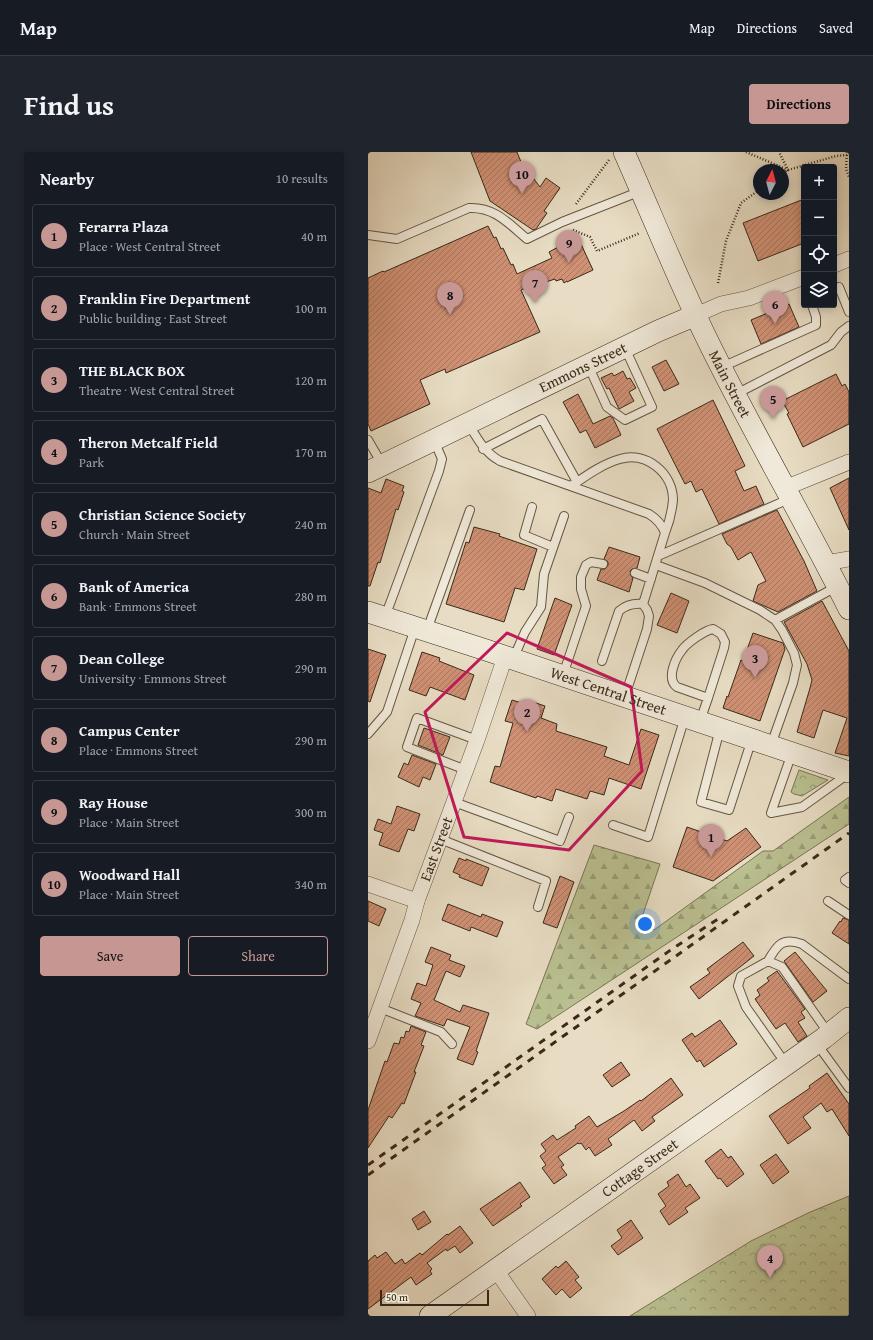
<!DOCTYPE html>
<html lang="en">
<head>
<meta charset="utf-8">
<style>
	body { margin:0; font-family:"Gentium Book Plus",serif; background:#20242c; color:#f1f3f6 }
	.controls { position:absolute; right:12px; top:12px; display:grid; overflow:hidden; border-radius:4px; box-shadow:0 2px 10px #0003 }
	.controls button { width:36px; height:36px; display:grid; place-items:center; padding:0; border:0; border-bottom:1px solid #363941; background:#171b24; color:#f1f3f6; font:20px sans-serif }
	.compass { position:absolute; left:385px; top:12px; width:36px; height:36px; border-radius:50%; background:#171b24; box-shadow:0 2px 10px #0003; rotate:6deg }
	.scale { position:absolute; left:12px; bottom:10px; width:109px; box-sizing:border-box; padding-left:4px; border:2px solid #392a18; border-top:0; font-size:11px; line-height:14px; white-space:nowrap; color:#392a18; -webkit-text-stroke:3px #f0e9d9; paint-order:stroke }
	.you { position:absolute; left:277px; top:772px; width:14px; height:14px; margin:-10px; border:3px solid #fff; border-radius:50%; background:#1a73e8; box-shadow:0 0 0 6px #1a73e833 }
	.badge { display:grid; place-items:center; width:26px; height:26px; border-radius:50%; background:#c59692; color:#111; font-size:13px; font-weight:700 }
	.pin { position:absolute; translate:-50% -33px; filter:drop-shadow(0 1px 2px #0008) }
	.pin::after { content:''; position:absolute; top:21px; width:14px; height:12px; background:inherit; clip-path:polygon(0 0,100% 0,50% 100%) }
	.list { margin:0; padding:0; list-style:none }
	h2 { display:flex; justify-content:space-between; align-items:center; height:52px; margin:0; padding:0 16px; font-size:17px }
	h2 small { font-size:13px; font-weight:400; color:#9ea1a6 }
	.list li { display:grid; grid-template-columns:26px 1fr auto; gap:12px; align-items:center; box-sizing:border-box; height:64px; margin:0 8px 8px; padding:0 8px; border:1px solid #363941; border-radius:4px }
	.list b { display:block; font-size:15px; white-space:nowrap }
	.list p { margin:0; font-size:13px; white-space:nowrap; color:#9ea1a6 }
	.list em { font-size:13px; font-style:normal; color:#9ea1a6 }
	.actions { display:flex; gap:8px; padding:12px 16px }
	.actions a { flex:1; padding:9px 0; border:1px solid #c59692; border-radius:4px; text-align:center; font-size:14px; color:#c59692 }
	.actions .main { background:#c59692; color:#111 }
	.icon { flex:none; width:22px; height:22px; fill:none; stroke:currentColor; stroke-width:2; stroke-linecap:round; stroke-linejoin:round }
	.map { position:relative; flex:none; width:481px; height:1164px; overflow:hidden; border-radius:4px }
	header { display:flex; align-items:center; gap:24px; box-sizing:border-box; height:56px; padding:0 20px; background:#171b24; border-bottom:1px solid #363941 }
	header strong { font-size:19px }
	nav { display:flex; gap:22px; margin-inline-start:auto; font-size:14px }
	.intro { display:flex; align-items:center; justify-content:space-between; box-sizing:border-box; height:96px; padding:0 24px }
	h1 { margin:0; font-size:28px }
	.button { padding:10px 18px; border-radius:4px; background:#c59692; color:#111; font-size:14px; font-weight:700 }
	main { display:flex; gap:24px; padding:0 24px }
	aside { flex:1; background:#171b24; border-radius:4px; box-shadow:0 2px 10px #0003 }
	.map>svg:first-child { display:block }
</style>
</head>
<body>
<header>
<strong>Map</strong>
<nav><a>Map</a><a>Directions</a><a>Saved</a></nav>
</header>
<div class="intro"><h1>Find us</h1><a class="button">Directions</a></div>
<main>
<aside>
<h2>Nearby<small>10 results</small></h2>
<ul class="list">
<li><span class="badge">1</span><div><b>Ferarra Plaza</b><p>Place · West Central Street</p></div><em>40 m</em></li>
<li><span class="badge">2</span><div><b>Franklin Fire Department</b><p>Public building · East Street</p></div><em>100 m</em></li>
<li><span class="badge">3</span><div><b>THE BLACK BOX</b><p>Theatre · West Central Street</p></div><em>120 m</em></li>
<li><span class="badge">4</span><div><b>Theron Metcalf Field</b><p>Park</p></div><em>170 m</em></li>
<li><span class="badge">5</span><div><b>Christian Science Society</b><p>Church · Main Street</p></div><em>240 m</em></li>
<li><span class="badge">6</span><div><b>Bank of America</b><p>Bank · Emmons Street</p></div><em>280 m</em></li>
<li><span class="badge">7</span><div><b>Dean College</b><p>University · Emmons Street</p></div><em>290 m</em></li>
<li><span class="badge">8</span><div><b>Campus Center</b><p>Place · Emmons Street</p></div><em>290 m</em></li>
<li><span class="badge">9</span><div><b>Ray House</b><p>Place · Main Street</p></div><em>300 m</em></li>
<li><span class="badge">10</span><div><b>Woodward Hall</b><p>Place · Main Street</p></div><em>340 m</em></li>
</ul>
<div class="actions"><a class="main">Save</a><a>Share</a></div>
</aside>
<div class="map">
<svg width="481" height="1164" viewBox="0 0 481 1164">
	<defs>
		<pattern id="forest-firs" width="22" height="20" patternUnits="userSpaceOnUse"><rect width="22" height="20" fill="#bac091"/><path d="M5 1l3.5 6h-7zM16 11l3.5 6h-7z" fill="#989c75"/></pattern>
		<pattern id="park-crowns" width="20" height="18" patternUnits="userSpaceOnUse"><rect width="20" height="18" fill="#bac091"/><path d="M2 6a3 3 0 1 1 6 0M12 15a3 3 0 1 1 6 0" fill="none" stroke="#989c75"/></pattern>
		<pattern id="building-hatch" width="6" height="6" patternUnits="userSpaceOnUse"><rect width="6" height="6" fill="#d09175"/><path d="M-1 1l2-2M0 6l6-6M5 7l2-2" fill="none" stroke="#aa775f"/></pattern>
	</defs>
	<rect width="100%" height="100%" fill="#e8ddc4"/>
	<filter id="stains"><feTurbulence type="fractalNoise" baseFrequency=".005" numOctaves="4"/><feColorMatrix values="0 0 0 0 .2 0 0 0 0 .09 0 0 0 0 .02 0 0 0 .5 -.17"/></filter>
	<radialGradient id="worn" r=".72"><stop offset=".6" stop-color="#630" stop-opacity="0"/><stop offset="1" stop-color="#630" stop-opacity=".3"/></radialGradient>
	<path fill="url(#forest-firs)" stroke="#7a7554" d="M481 645V672L169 877 158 872 226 693 292 712 272 771 286 778 395 699H405Z"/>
	<path fill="url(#park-crowns)" stroke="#7a7554" d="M431 618 460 628 434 644 426 642 423 640Z
		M481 1044V1164H262L383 1089 440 1061Z"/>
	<path fill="url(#building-hatch)" stroke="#392a18" d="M103 0H149L153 10 172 35 178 26 192 36 176 59 179 61 168 77 165 78 122 49Z
		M436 47V91L390 109 375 71Z
		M120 74 126 86 128 85 133 97 135 96 143 113 145 112 149 122 184 106 181 100 194 93 196 99 213 92 225 118 199 130V129L196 131 194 127 188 129 187 127 178 130 177 127 153 138 172 180 78 221 77 217 52 228 62 252 3 279 0 272V126L15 119 16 120Z
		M421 152 431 175 393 192 383 168Z
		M298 208 311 232 296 239 284 215Z
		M255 219 259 227 262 226 268 236 261 240 266 249 251 257 241 236 239 237 233 226 244 221 246 224Z
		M468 222 474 234 477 232 481 240V272L435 295 419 262 421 261 414 249Z
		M210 242 225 272 242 264 245 266 253 283 227 296 218 278 212 281 195 250Z
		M345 248 377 314 367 319 376 339 388 334 396 352 351 372 334 337 328 340 323 329 317 332 289 277Z
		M481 326V378L462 336Z
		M18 327 36 334 34 339 36 340 30 358 28 357 12 411 10 410 2 434H0V336L13 341Z
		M409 358 436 409 449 439 410 460 385 449 390 433 398 429 383 400 370 408 363 395 359 392 354 382Z
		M106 375 132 382 131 384 169 397 156 438 147 436 136 470 78 452 98 390 101 391Z
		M241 395 272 405 269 416 264 417 262 419 263 424 265 426 261 440 229 428 233 417H237L240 413V410L236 407Z
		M303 441 321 449 309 481 289 473Z
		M187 446 204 453 186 503 169 497Z
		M454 449 481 499V604L467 601 479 566 455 558 446 586 429 580 442 536 444 528 439 512 416 470Z
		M385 481 415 491 417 497 392 569 355 556 359 544 360 545 373 508 375 509Z
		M0 497 18 503 2 550 0 549Z
		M54 500 72 506 71 509 106 523 97 548 62 535 58 544 41 538Z
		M144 548 160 553 162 549 177 554 173 566 189 572 188 579 239 595 236 604 261 613 273 577 291 583 273 637 241 626 236 643 222 639 219 647 188 637 184 649 169 644 168 646 122 630 127 614 132 615 145 571 137 569Z
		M56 576 82 585 75 603 50 593Z
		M44 603 68 612 62 628 55 625 51 635 30 625 36 611 40 613Z
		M29 654 52 662 46 679 40 677 31 700 11 693 15 681 6 678 10 667 23 672Z
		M319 675 359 689 378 676 393 695 345 729 305 715Z
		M91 706 98 709V707L121 716 114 734 91 725 92 723 85 720Z
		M192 724 206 730 189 776 175 771Z
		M0 749 18 757 11 774 0 769Z
		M80 752 113 765 114 762 135 770 129 785 103 775 102 779 74 768Z
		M475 766 481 768V792L464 781 472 769 473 770Z
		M375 790 386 804 331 847 322 835 342 821 339 817Z
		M63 795 83 803 81 808 97 814 92 825 78 819 66 848 92 860 95 853 121 861 108 899 110 900 105 913 89 907 102 875 79 867 76 874 47 864 53 851 43 847 49 831 58 834 65 813 57 810Z
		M427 800 459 839 445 850 416 809Z
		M409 819 437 857 433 860 437 866 430 870 439 884 430 890 417 871 408 877 387 847 392 843 389 838 401 829 399 826Z
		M352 868 369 892 336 915 332 908 329 910 314 888 324 881 327 885Z
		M43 874 58 880 53 893 56 894 46 920H48L36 952 34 951 24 966 21 964 0 996V958L17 909 19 910 26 891 31 892 33 885 36 886 38 879 41 880Z
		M253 910 262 923 244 935 235 923Z
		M459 921 481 952V984L464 957 459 960 453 951 435 965 443 976 420 992 401 964 442 936 441 934Z
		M303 926 315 943 284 965 287 969 274 979 266 968 240 987 244 993 227 1004 221 995 218 998 213 991 211 992 210 991 190 1005 196 1013 193 1015 199 1023 186 1032 174 1016 178 1013 172 1004 178 999 173 992 185 983 189 988 208 976 207 974 221 964 229 975 256 959 272 948 273 949Z
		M353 997 360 1006 363 1004 376 1022 359 1035 352 1026 350 1027 337 1009Z
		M408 1002 421 1020 405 1032 392 1013Z
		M310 1022 318 1035 322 1032 332 1046 317 1056 320 1060 301 1073 292 1059 298 1054 290 1042 301 1034 299 1030Z
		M152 1030 162 1045 152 1052 154 1054 125 1074 112 1057Z
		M56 1059 63 1070 50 1078 44 1067Z
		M263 1068 275 1086 250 1103 243 1094 254 1086 249 1078Z
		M92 1074 105 1091 92 1101 87 1094 79 1099 78 1097 59 1111 64 1117 62 1119 64 1122 48 1133 43 1125 0 1157V1109L7 1103 9 1106 18 1100 27 1112 34 1107 37 1112 52 1101 54 1103 79 1082 80 1083Z
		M198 1109 211 1125 207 1128 214 1136 202 1146 194 1137 188 1143 174 1127 188 1114 190 1116Z"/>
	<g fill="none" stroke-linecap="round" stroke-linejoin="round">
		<defs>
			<path id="lane" d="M0 83 29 87 101 56C127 55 140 71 159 87L194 70 273 39
				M471 135 481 160
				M220 213 239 255 257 268 284 255 257 196
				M354 215 448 173V165L444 153
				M368 242 463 193 473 180 481 174
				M100 271C109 286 116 300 132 309L281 362C289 367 294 372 297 381L275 452 279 458 281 464 279 477 257 544
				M0 288 14 312
				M115 297 174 267 209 330
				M203 334C218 324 234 312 252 307 278 299 305 321 305 348 304 359 301 371 297 381
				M164 355 156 383 185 395
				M290 404 421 347
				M288 413 337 431 392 458 407 468 414 478 426 501 429 513 425 531 403 593
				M267 421 283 427
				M17 465 71 319 74 307 66 288
				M407 468 470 434
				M345 477 353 482 357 490 356 496 340 546 309 535C298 527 307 507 314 498 319 491 337 478 345 477Z
				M59 478 102 358
				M145 507 157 480 173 455 176 422 196 364
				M234 509 251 459C258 453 265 451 275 452
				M195 523 218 454 213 437V425L218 413 223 410 235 412
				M332 569 340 546
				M352 577 333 650 361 658 384 587
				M0 582 19 560 47 476
				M424 601 403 661 434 655 480 622
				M98 618 39 595 49 566 109 588
				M86 650 192 689 201 665
				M245 673 280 685 317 565
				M72 687 178 729 170 755
				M481 725 477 728 481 731
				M460 749 481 763
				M400 809C409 793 414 785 434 792L481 827
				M12 856 73 880 84 892
				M449 892 481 936
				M418 912 378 855 370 834 373 824 400 809 414 815 461 882"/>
			<g id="street">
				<path d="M466 113 481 107"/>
				<path d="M328 163 353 152 381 146 436 125"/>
				<path d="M417 336 481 310"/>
				<path d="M458 411 481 407"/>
				<path d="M0 732 49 749"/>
				<path id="s1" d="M0 889 44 768 49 749 109 588 137 505"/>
				<path d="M127 1117 160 1164"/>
			</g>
			<g id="secondary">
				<path id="s2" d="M256 0C283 61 308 123 337 183 382 276 435 365 481 457"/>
				<path id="s3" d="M0 320 290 179 328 163"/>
				<path id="s4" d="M0 460 118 498 481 620"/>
				<path id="s5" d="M62 1164 456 886 481 866"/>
			</g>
		</defs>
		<use href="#lane" stroke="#655743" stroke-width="10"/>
		<use href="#street" stroke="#655743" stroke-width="16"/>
		<use href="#secondary" stroke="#392a18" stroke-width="22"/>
		<path stroke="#392a18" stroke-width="2.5" stroke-dasharray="1 2" stroke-linecap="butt" d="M378 0 420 18 411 0
			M479 0 478 17 481 25
			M415 21 420 18 468 4 479 3
			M208 52 241 8
			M205 78 222 85 229 99 272 81
			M350 131 358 89 373 51 391 38"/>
		<use href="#lane" stroke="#f0e9d9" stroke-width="8"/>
		<use href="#street" stroke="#f0e9d9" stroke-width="15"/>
		<use href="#secondary" stroke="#f0e9d9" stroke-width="21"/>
		<path stroke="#392a18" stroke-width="3" stroke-dasharray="7 7" stroke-linecap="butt" d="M0 1013 304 797 353 765
			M0 1023 481 681"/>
	</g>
	<path fill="none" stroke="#c2185b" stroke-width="3" stroke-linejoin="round" d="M139 481 263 535 274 619 201 698 96 685 57 560Z"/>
	<g text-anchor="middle" stroke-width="3" stroke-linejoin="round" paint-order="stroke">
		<g font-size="15" fill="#392a18" stroke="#f0e9d9">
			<text dy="5" stroke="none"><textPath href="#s3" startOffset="239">Emmons Street</textPath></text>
			<text dy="5" stroke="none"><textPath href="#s2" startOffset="255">Main Street</textPath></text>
			<text dy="5" stroke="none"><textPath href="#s4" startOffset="253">West Central Street</textPath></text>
			<text dy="5" stroke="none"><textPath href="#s1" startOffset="204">East Street</textPath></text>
			<text dy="5" stroke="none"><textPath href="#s5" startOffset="257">Cottage Street</textPath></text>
		</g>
	</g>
	<rect width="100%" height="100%" filter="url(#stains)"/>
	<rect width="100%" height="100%" fill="url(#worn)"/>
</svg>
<div class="controls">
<button>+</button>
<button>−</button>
<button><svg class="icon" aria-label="locate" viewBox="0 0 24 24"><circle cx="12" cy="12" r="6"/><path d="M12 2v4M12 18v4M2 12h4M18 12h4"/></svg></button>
<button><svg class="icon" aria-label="layers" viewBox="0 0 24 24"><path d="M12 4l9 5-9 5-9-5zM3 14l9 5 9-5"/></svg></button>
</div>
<svg class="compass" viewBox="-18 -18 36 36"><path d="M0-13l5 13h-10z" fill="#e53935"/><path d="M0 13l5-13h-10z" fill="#9ea1a6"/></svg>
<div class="scale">50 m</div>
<div class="you"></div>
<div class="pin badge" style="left:343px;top:705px">1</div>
<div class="pin badge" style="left:159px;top:580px">2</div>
<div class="pin badge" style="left:387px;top:526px">3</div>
<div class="pin badge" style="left:402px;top:1126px">4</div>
<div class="pin badge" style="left:405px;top:267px">5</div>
<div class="pin badge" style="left:407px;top:172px">6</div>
<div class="pin badge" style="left:167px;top:151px">7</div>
<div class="pin badge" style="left:82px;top:163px">8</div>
<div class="pin badge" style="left:201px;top:111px">9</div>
<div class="pin badge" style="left:154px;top:42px">10</div>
</div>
</main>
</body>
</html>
